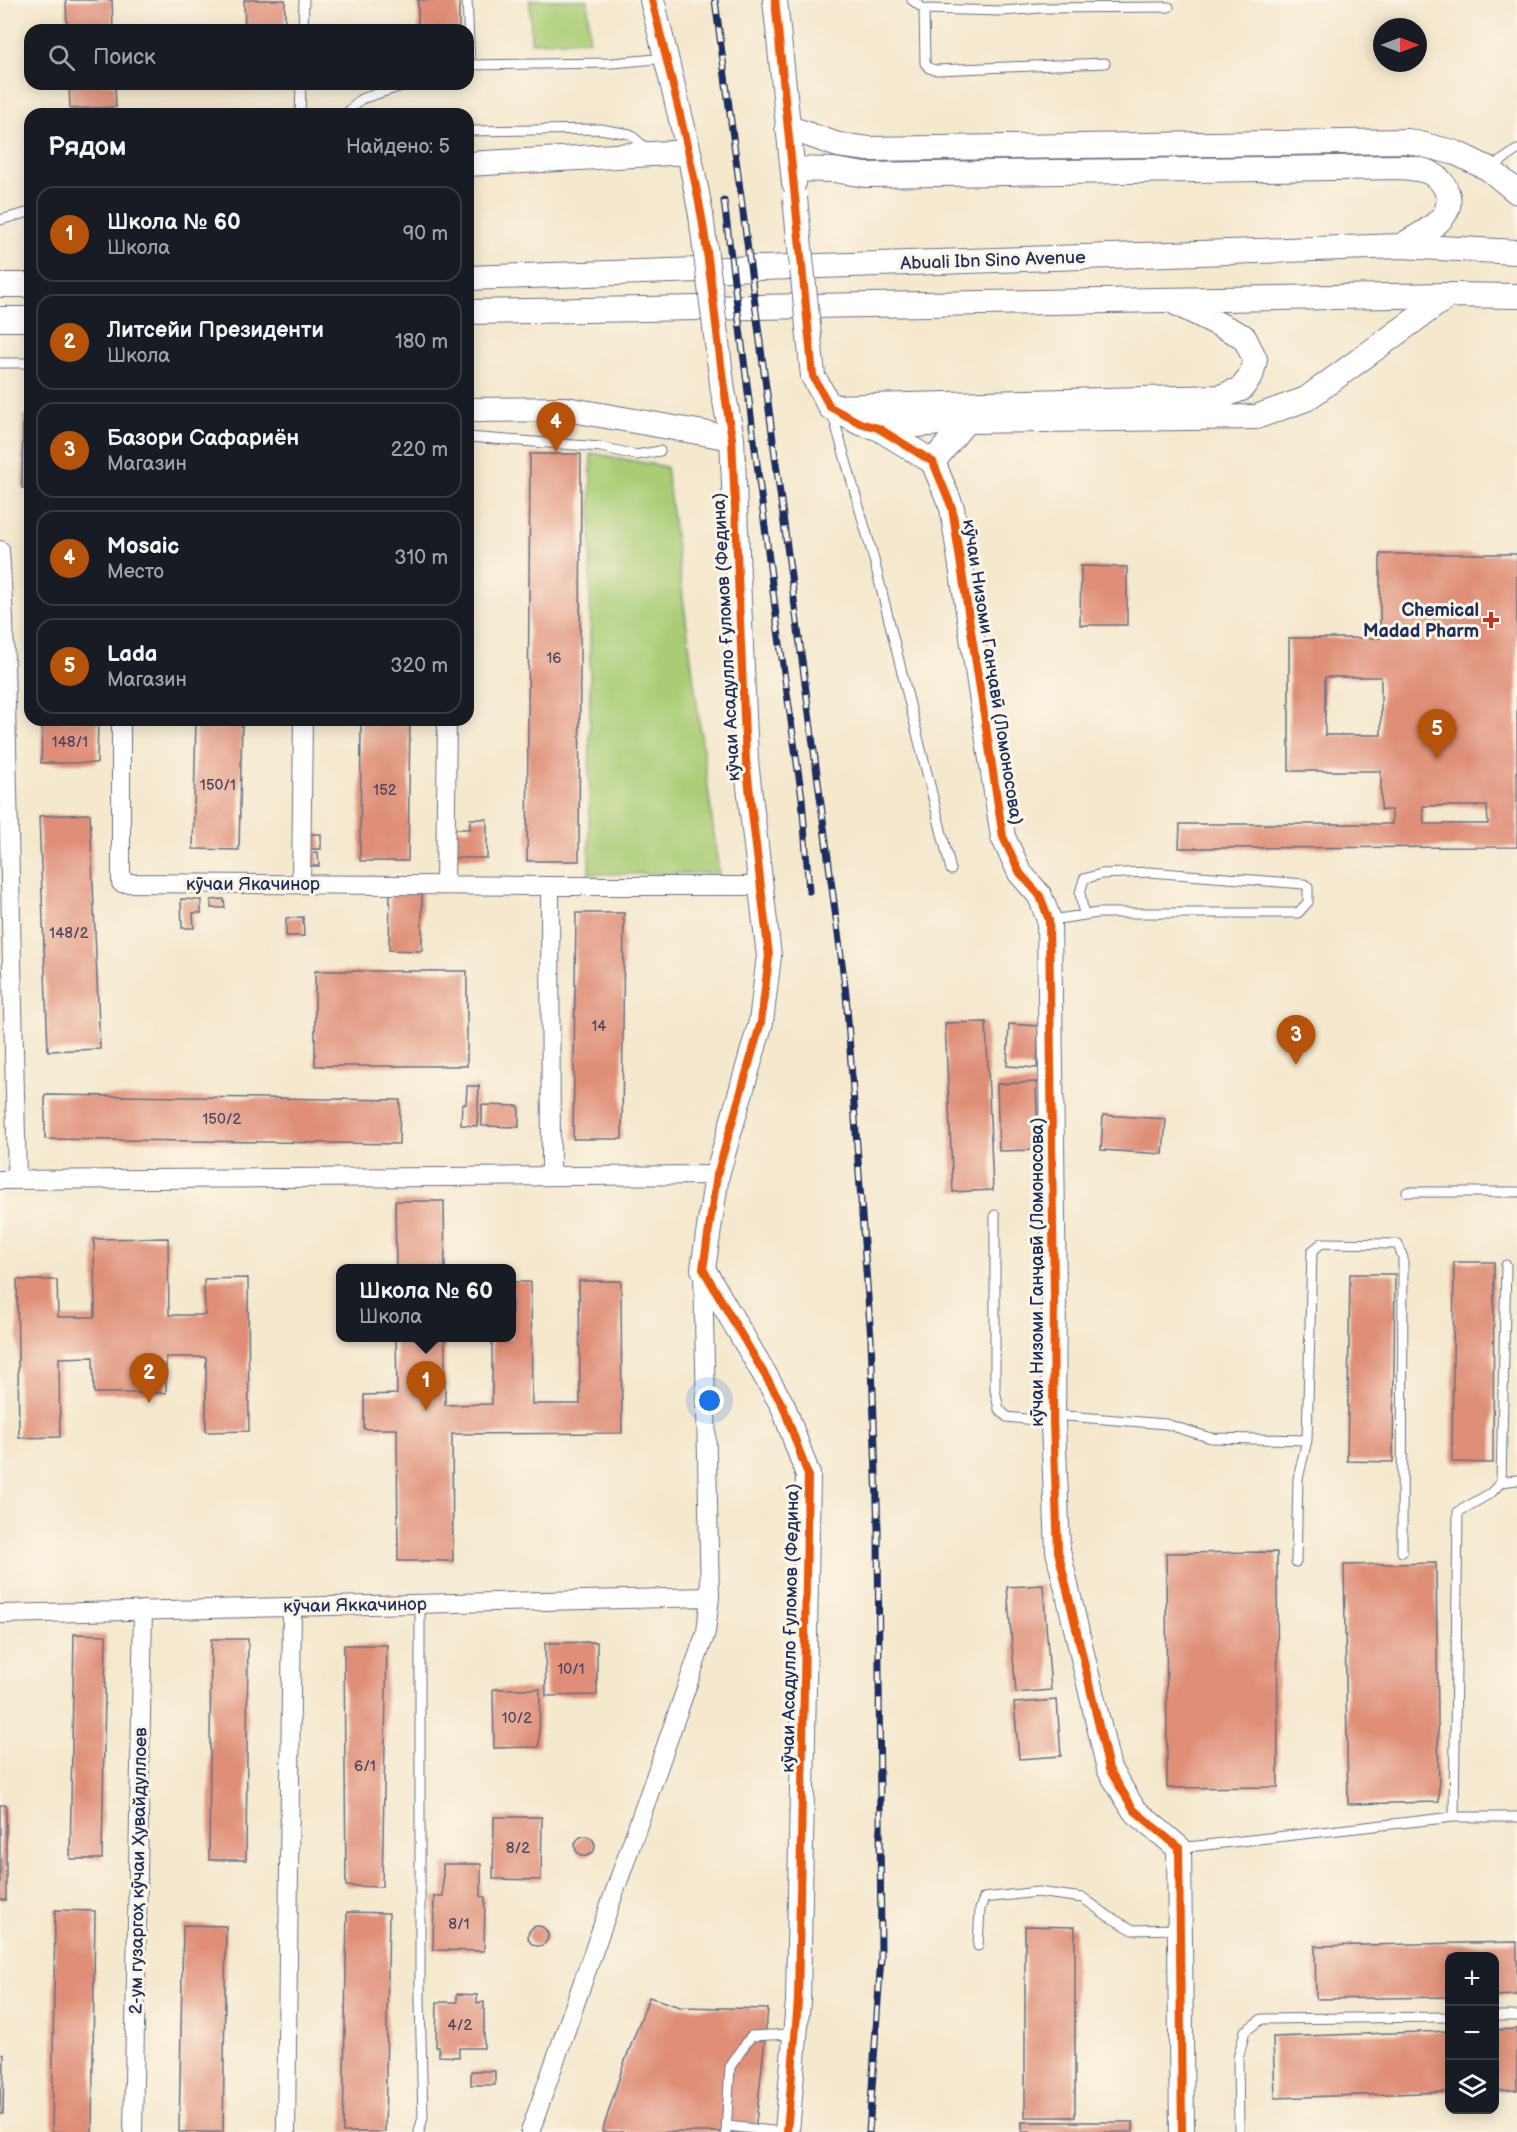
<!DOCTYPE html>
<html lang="ru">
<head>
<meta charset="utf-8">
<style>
	body { margin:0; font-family:"Balsamiq Sans",sans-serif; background:#242831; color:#f1f3f6 }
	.controls { position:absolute; right:18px; bottom:18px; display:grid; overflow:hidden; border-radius:12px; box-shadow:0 3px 15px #0003 }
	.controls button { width:54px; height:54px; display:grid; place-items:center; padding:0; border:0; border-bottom:2px solid #363941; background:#171b24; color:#f1f3f6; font:30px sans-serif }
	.compass { position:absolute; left:1373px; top:18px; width:54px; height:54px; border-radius:50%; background:#171b24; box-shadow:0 3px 15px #0003; rotate:90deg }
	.you { position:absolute; left:710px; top:1401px; width:21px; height:21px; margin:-15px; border:4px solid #fff; border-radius:50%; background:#1a73e8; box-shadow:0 0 0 9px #1a73e833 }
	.badge { display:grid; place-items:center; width:39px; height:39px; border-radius:50%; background:#b45309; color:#fff; font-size:20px; font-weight:700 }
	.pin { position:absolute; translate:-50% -50px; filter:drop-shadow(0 2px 3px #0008) }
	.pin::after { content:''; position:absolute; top:32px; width:21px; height:18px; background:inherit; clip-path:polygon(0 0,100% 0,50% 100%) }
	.popup { position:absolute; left:336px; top:1264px; width:180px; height:78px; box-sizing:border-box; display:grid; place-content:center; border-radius:12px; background:#171b24; filter:drop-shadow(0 2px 4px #0005); font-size:20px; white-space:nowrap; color:#9ea1a6 }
	.popup b { font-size:22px; color:#f1f3f6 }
	.popup::after { content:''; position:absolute; left:50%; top:100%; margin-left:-12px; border:12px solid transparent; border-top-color:#171b24 }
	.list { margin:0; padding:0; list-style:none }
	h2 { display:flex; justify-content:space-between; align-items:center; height:78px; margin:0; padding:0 24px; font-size:26px }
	h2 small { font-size:20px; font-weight:400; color:#9ea1a6 }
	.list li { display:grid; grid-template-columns:39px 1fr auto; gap:18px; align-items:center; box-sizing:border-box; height:96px; margin:0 12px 12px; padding:0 12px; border:2px solid #363941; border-radius:18px }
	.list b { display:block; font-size:22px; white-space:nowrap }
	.list p { margin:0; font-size:20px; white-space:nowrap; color:#9ea1a6 }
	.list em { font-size:20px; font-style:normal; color:#9ea1a6 }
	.icon { flex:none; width:33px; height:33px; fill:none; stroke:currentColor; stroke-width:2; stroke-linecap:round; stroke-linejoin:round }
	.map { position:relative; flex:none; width:1517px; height:2132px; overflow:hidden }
	.search { position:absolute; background:#171b24; box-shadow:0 3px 15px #0003; left:24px; top:24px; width:450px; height:66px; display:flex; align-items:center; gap:15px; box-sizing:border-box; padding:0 21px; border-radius:18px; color:#9ea1a6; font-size:22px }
	.panel { position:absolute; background:#171b24; box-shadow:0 3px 15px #0003; left:24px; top:108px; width:450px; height:618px; border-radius:18px }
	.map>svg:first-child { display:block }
</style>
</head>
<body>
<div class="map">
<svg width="1517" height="2132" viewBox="0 0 1517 2132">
	<rect width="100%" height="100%" fill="#fcf5e5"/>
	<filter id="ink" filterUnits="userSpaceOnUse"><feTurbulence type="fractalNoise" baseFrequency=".0167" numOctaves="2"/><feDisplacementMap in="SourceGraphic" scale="12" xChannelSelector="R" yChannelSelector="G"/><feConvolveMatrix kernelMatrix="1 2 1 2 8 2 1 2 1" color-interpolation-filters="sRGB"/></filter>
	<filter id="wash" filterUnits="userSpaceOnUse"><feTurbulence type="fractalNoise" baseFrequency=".008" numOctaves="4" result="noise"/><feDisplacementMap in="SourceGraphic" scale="24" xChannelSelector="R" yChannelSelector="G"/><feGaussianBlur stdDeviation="1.35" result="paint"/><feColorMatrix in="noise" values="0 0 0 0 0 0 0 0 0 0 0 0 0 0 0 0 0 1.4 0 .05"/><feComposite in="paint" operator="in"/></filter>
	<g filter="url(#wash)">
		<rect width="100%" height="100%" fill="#f4e8cd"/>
		<path fill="#a9cc75" stroke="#627e6a" stroke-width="1.5" d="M530 0H588L589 40 531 42Z
			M591 453 666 467 719 873 589 874Z"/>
		<g id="blocks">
			<path fill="#df8e77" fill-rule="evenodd" d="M66 0H112L113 30H67Z
				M244 0H285V30H245Z
				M418 0H459V30H418Z
				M69 84H115L116 107 70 109Z
				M23 415H30V488H22Z
				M530 454H581L579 861H527Z
				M1380 554H1517V847L1179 848 1180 824H1392V810H1381V771H1289V638H1380ZM1325 677H1381V735H1325ZM1423 806H1487L1488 824H1424Z
				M1081 566 1127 567V625H1080Z
				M42 720H98L97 763H41Z
				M196 720H242L239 850 193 849Z
				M361 720H410L408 861H360Z
				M90 814 100 1049 48 1051 39 816Z
				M470 819H487V858H453V829H470Z
				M305 834H321V849H305Z
				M318 852 319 866H304L303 853Z
				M390 890 422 891V951L389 950Z
				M181 899 201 900V913H193L194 928H182Z
				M224 899 225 908H211V900Z
				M576 913H624L622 1139H573Z
				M303 917 304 936H286V918Z
				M315 971H467V1066H315Z
				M986 1022 993 1190 953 1192 945 1023Z
				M1009 1024 1039 1026 1037 1068 1007 1066Z
				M1036 1082 1038 1150 999 1151 997 1084Z
				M467 1086H479L477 1126 461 1125 462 1104H466Z
				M45 1095 400 1100 399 1144 45 1139Z
				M482 1105 519 1106V1127L482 1126Z
				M1103 1115 1166 1119 1163 1154 1101 1150Z
				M395 1201H444L445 1268H396Z
				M168 1238 169 1315H205L204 1279 248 1278 249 1431 206 1432V1357H166V1393H94L93 1357 59 1358 60 1437 19 1438 17 1280H57L58 1317H95L94 1239Z
				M1454 1262H1494L1493 1463 1452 1462Z
				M1350 1274H1395L1393 1462 1347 1461Z
				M579 1281H621L622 1433 452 1434 453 1561H398L397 1429H364V1395L397 1394 396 1338H445V1405L492 1404V1338H512V1282H531L532 1404H580Z
				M1277 1552 1278 1787 1167 1788 1166 1553Z
				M1436 1563 1439 1802 1348 1804 1344 1565Z
				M1043 1585 1051 1690 1016 1693 1007 1587Z
				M74 1634 106 1635 102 1859H70Z
				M211 1639H248L246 1860H209Z
				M597 1642V1695L546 1696 545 1643Z
				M344 1645H387L382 1887 346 1886Z
				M493 1689H540L539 1747 494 1748Z
				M1057 1700 1061 1756 1019 1759 1014 1703Z
				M0 1805H6V1900H0Z
				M494 1817H542L541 1880 493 1879Z
				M575 1846a10 10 0 1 1 20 0a10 10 0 1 1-20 0Z
				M443 1864H481V1896L485 1897 484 1951 433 1950 434 1896H443Z
				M55 1910 95 1911 92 2132H52Z
				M347 1912 389 1913 385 2132H343Z
				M183 1925 226 1926 223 2132H179Z
				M1025 1926 1075 1927V2117H1025Z
				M528 1936a10 10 0 1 1 20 0a10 10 0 1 1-20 0Z
				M1517 1942V1995L1494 1996V1956H1450V1997L1316 1999 1315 1946Z
				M457 1994 477 1995V2003L484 2002V2048H459V2057L439 2056V2047H436L437 2002H457Z
				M649 1997 680 2007 768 2009 755 2132H602L623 2066Z
				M1517 2029V2090L1494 2091V2030Z
				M1450 2031V2092L1275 2098 1273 2037Z
				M0 2054H4L3 2114H0Z
				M471 2071H495V2085H471Z
				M1022 2122H1133V2132H1022Z"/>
		</g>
	</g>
	<g filter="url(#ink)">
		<use href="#blocks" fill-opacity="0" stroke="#677085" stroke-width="1.5"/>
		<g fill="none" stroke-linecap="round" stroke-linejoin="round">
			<defs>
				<path id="lane" d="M467 0 470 64
					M912 0 924 9 1003 11 1040 8 1169 7
					M924 9 925 63 929 68 936 70 1105 63
					M303 30 304 0
					M468 65 613 63 666 58
					M300 114 301 84
					M346 114 361 99 408 84
					M468 131 600 129 630 134 648 150
					M1489 169 1517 150
					M0 220 30 212
					M0 363H30
					M832 412 873 556 951 870
					M468 437 601 447 636 455 660 451
					M1051 920 1098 913H1298L1308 902V887L1304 884 1149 872 1101 874 1084 879 1080 893 1084 915
					M1407 1192H1517
					M995 1215V1390L999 1409 1007 1417 1053 1422
					M1054 1415 1166 1424 1211 1438 1307 1440
					M1501 1482 1506 1265
					M1296 1562 1298 1479 1307 1440 1312 1251 1322 1243 1398 1244 1403 1258 1402 1552
					M1454 1817H1517
					M1179 1848 1454 1817 1458 1512 1491 1493 1501 1482 1517 1480
					M978 1946 980 1909 984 1898 1037 1892 1083 1898 1108 1916 1133 1930 1178 1929
					M1494 2016H1517
					M727 2126 782 2132
					M419 2132 423 2117 420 2000V1604
					M726 2132 730 2067 751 2036 793 2034
					M1239 2132 1238 2058 1245 2031 1262 2019 1450 2017"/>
				<path id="street" d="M0 550 4 619 17 1180
					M121 720V883L550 886 551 1176
					M301 884 303 720
					M445 885 447 720
					M550 886H760
					M0 1180 717 1175
					M0 1614 710 1597
					M133 2132 143 1610
					M286 2132 292 1607
					M530 2132 706 1632 710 1597 703 1271"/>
				<path id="secondary" d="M652 0 689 152 701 215
					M775 0 794 183
					M787 127 838 145 869 149 1408 141 1456 153 1489 169 1517 192
					M468 164 689 152
					M793 169 834 170 865 175 1404 167C1413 169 1425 169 1432 174 1446 182 1454 201 1444 215 1434 229 1415 237 1401 246
					M468 278 1401 246 1517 252
					M0 285H30
					M468 312 1449 295 1517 296
					M0 319H30
					M813 376 830 407 860 423 878 428 966 421 1256 417 1306 399 1449 295
					M723 391 732 438 746 761 769 956 761 1022 717 1175 703 1269 783 1406 808 1475 798 2001 787 2132
					M830 407 1220 397 1241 389 1251 376 1255 359 1244 337 1176 303
					M468 410 566 409 732 438
					M878 428 933 462 952 508 1003 837 1020 873 1040 896 1049 920 1054 1297 1053 1422 1058 1551 1109 1769 1134 1810 1179 1848 1182 2132
					M933 462 966 421"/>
			</defs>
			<use href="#lane" stroke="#677085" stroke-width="11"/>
			<use href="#street" stroke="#677085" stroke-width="20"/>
			<use href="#secondary" stroke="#677085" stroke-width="26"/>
			<use href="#lane" stroke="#fff" stroke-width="9"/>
			<use href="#street" stroke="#fff" stroke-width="18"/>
			<use href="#secondary" stroke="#fff" stroke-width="24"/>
			<defs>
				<path id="rail" d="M715 0 846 994 871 1339 878 1529 881 1957 869 2132
					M724 201 777 623 802 798 809 891"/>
			</defs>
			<use href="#rail" stroke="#1b2f5e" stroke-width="7"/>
			<use href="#rail" stroke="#fcf5e5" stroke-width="4.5" stroke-dasharray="14" stroke-linecap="butt"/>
			<defs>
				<path id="secondary-bridge" d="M795 198 813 376
					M701 215 723 391"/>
			</defs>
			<use href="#secondary-bridge" stroke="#677085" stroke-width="26" stroke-linecap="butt"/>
			<use href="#secondary-bridge" stroke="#fff" stroke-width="24"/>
			<defs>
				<path id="cycleway" d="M652 0C669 71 688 141 701 213 714 287 718 363 732 438L746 761 769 956 761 1022 717 1175 703 1269 783 1406 808 1475 798 2001 787 2132
					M775 0 813 376 830 407 860 423 878 428 933 462 952 508 1003 837 1020 873 1040 896 1049 920 1054 1297 1053 1422 1058 1551 1109 1769 1134 1810 1179 1848 1182 2132"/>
			</defs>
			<use href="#cycleway" stroke="#fcf5e5" stroke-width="11"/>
			<use href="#cycleway" stroke="#e8590c" stroke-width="8"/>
		</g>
	</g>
	<path fill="#c8321e" stroke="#fcf5e5" stroke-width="2" d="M1488 611h6v6h6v6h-6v6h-6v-6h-6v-6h6z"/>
	<g text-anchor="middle" stroke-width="6" stroke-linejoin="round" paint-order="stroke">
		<g font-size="15" fill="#4c4764">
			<text x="554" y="663">16</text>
			<text x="70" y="747">148/1</text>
			<text x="218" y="790">150/1</text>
			<text x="385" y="795">152</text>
			<text x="69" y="938">148/2</text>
			<text x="599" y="1031">14</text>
			<text x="222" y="1124">150/2</text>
			<text x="571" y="1674">10/1</text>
			<text x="517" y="1723">10/2</text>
			<text x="365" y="1771">6/1</text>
			<text x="518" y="1853">8/2</text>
			<text x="459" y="1929">8/1</text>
			<text x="460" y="2030">4/2</text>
		</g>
		<g font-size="18" fill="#1b2f5e" stroke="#fcf5e5">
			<text transform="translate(993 260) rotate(-2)" y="6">Abuali Ibn Sino Avenue</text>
			<text transform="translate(726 637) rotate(-93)" y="6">кӯчаи Асадулло Ғуломов (Федина)</text>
			<text transform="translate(993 672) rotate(81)" y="6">кӯчаи Низоми Ганҷавӣ (Ломоносова)</text>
			<text x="253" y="890">кӯчаи Якачинор</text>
			<text transform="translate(1037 1272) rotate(-90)" y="6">кӯчаи Низоми Ганҷавӣ (Ломоносова)</text>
			<text transform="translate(355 1605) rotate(-1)" y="6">кӯчаи Яккачинор</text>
			<text transform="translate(790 1628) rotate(-89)" y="6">кӯчаи Асадулло Ғуломов (Федина)</text>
			<text transform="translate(138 1871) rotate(-89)" y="6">2-ум гузаргоҳ кӯчаи Ҳувайдуллоев</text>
		</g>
		<g font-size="18" font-weight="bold" fill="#1b2f5e" stroke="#fcf5e5" text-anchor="end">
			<text x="1479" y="616">Chemical<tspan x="1479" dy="21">Madad Pharm</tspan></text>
		</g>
	</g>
</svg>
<div class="controls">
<button>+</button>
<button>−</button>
<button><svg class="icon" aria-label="layers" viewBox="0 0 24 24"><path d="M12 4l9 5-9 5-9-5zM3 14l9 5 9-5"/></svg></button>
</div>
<svg class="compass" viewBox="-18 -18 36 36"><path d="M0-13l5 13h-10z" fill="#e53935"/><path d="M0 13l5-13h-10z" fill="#9ea1a6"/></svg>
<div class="you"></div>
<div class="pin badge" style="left:426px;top:1411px">1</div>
<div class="popup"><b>Школа № 60</b>Школа</div>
<div class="pin badge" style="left:149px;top:1403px">2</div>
<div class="pin badge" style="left:1296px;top:1065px">3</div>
<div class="pin badge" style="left:556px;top:452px">4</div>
<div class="pin badge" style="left:1437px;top:759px">5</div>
<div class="search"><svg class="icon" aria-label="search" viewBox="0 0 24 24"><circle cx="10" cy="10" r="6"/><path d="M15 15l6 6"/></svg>Поиск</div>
<section class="panel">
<h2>Рядом<small>Найдено: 5</small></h2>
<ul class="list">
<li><span class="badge">1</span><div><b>Школа № 60</b><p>Школа</p></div><em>90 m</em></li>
<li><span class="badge">2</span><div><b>Литсейи Президенти</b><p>Школа</p></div><em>180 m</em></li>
<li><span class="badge">3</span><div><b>Базори Сафариён</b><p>Магазин</p></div><em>220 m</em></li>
<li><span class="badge">4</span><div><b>Mosaic</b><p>Место</p></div><em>310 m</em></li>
<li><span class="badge">5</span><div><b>Lada</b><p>Магазин</p></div><em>320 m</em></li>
</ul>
</section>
</div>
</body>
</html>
